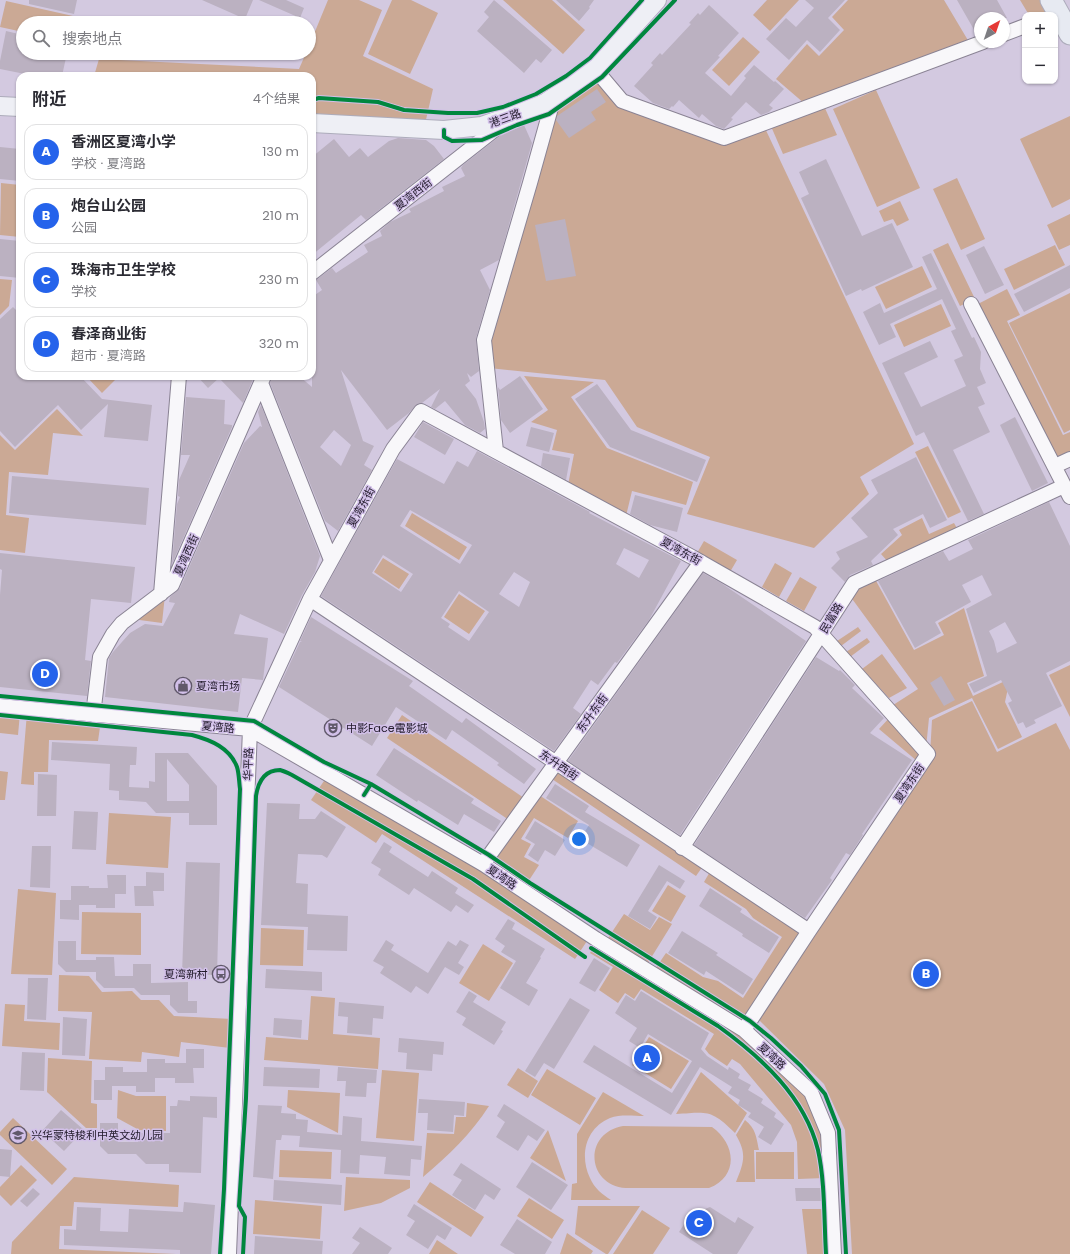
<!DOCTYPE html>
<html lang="zh">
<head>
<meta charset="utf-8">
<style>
	body { margin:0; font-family:Poppins,"Noto Sans SC",sans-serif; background:#f7f7f7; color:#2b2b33 }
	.controls { position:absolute; right:12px; top:12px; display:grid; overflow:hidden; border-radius:8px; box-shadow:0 1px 3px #0004 }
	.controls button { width:36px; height:36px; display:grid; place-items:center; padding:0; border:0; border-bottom:1px solid #e1e1e2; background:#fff; color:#2b2b33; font:20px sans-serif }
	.compass { position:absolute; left:974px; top:12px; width:36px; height:36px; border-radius:50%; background:#fff; box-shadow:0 1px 3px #0004; rotate:40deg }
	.you { position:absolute; left:579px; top:839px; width:14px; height:14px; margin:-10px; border:3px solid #fff; border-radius:50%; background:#1a73e8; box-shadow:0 0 0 6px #1a73e833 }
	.badge { display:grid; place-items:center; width:26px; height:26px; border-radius:50%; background:#2563eb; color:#fff; font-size:13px; font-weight:700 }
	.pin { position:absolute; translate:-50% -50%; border:2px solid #fff; box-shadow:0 1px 4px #0006 }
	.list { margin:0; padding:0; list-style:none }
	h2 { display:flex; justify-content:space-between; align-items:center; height:52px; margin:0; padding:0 16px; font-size:17px }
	h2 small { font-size:13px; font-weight:400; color:#7c7c81 }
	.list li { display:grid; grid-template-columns:26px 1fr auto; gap:12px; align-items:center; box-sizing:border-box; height:56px; margin:0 8px 8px; padding:0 8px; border:1px solid #e1e1e2; border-radius:12px }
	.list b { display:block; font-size:15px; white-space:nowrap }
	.list p { margin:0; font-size:13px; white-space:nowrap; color:#7c7c81 }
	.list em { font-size:13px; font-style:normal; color:#7c7c81 }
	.icon { flex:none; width:22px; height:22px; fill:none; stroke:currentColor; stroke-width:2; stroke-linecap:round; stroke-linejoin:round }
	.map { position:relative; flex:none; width:1070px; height:1254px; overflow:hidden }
	.search { position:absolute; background:#fff; box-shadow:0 1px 3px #0004; left:16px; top:16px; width:300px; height:44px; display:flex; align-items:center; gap:10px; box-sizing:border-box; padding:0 14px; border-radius:22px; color:#7c7c81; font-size:15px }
	.panel { position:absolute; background:#fff; box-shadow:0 1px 3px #0004; left:16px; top:72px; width:300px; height:308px; border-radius:12px }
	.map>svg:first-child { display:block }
</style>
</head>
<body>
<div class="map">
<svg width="1070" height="1254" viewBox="0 0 1070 1254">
	<rect width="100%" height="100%" fill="#d3c9e0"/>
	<path fill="#cba995" d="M328 0H359L382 10 363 56 433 89 425 124 312 117V76H94L99 59 299 69 306 53H309V46Z
		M392 0H411L438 13 410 74 368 54Z
		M503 0H552L585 30 563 54Z
		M767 0H799L770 31 753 15Z
		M848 0H944L969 42 805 104 776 79 807 44 819 56 844 30 832 17Z
		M1020 0H1048L1049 15H1029Z
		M6 1 73 16 71 23H23V32L0 27Z
		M743 37 760 52 729 86 712 70Z
		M595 69 621 102 724 139 763 124 914 444 860 477 869 494 814 548 687 514 710 457 637 427 605 380 489 368 485 340 554 97Z
		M876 90 920 188 877 207 833 109Z
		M824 106 837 135 783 154 770 124Z
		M1070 116V199L1052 208 1020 139Z
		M957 178 985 239 961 250 933 189Z
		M1 183 20 185V237L0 235Z
		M900 201 909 220 897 226 893 219 884 222 879 211Z
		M1070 214V245L1059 250 1047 225Z
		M948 243 975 299 960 306 933 250Z
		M1055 245 1065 265 1014 290 1004 269Z
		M922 266 932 287 886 309 875 287Z
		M0 279 12 280 9 306 0 315Z
		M1007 289 1020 315 1007 321 1063 435 1070 432V454L1055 461 976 305Z
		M1070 293V430L1064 433 1009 323Z
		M941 304 951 326 904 347 894 325Z
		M86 376H119L102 393Z
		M524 376 594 382 571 397 607 448 693 482 686 505 632 491 626 516 568 485 574 454 552 450 557 430 531 422 548 410Z
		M57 409 83 436 53 433 48 475 9 472 6 515 29 518 25 553 0 550V435L15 450Z
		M928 446 961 512 948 518 915 452Z
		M412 513 467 547 459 560 405 526Z
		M922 518 929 534 954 523 958 530 889 563 881 554 902 535 899 530Z
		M704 541 737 560 730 572 697 553Z
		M383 558 409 574 399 589 374 572Z
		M775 563 792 573 779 597 762 587Z
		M800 577 817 587 804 611 786 601Z
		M875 579 914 650 944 635 938 623 964 608 984 676 967 683 973 696 1005 681 1008 688 1005 702 1022 737 998 749 972 698 929 718 926 748 890 707 918 689 850 596 859 586Z
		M459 594 485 611 469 634 444 617Z
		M165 595 162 623 132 619Z
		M858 627 861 631 841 646 837 641Z
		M867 638 870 642 850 657 846 652Z
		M882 654 907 688 889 698 862 669Z
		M1070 665V717L1049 675Z
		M972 701 997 752 1056 723 1070 750V1254H852L845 1130 824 1084 756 1017 930 755 932 720Z
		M0 711 20 713 18 735 0 733Z
		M27 713 101 720 98 741 49 740 48 772H34V785L21 784Z
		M402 715 524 798 509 820 387 738Z
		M891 716 924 755 917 761 879 729Z
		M556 767 703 866 696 876 549 777Z
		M0 771 8 772 5 800H0Z
		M326 778 481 869 587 941 575 959 382 834 376 843 311 800Z
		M539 795 578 821 568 838 534 818 521 839 531 844 524 857 539 865 524 888 489 864Z
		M109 813 171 817 168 868 106 864Z
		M711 870 804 932 742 1024 653 972 666 953 703 977 718 981 743 998 782 937 753 918 746 909 704 882Z
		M668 885 686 896 671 922 652 911Z
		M18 889 56 893 52 975 11 974Z
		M82 912 141 913V955L81 954Z
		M624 914 650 930 659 917 672 924 646 966 606 941Z
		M261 928 304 930 303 966 260 965Z
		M483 944 513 963 489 1001 459 983Z
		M595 945 742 1032 811 1101 824 1133 825 1178 798 1179 797 1142 791 1125 740 1064 732 1059 727 1066 709 1054 705 1049 714 1034 641 989 634 999 625 993 618 1003 599 990 613 967 590 953Z
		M59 975 89 976 102 992 132 991 141 1000H159L174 1016 232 1019 230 1048 181 1042 179 1057 142 1052 141 1062 89 1059 92 1012 58 1011Z
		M311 996 335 998 333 1034 380 1038 378 1069 264 1060 266 1037 308 1040Z
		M5 1004 25 1005 24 1021 60 1023 59 1050 2 1046Z
		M649 1037 689 1061 671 1089 632 1065Z
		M48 1058 92 1061 91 1103 97 1104V1128H86L47 1092Z
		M518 1068 538 1081 528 1098 507 1085Z
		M547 1069 596 1098 580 1125 531 1095Z
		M382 1070 419 1073 414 1141 376 1138Z
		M701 1072 747 1113 735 1133C711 1109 708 1112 676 1114Z
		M118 1090 136 1096H166V1131L139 1130 117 1118Z
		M288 1090 340 1093 338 1133 287 1107Z
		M603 1092 644 1116C634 1116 620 1114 610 1118 586 1128 579 1155 590 1178 594 1188 603 1195 611 1200H571L572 1184 577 1183V1134Z
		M467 1103 489 1106C471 1134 449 1155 423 1177L427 1133 454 1134 456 1117H466Z
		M13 1118 67 1169 52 1185 0 1135V1132Z
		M745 1120C756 1129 756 1136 759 1150H754L755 1182H736C744 1162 747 1154 736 1135Z
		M623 1126 712 1127C736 1144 739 1176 709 1188H626C586 1185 583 1133 623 1126Z
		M548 1130 566 1181 530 1158Z
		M280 1150 332 1152 331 1179 279 1177Z
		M756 1152H794V1179H756Z
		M21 1165 37 1180 11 1206 0 1195V1187Z
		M74 1177 179 1185 178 1207 74 1202 72 1226H60L59 1249 176 1254H11L12 1242Z
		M346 1177 410 1180V1188L381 1203 344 1211Z
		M430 1182 484 1217 471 1237 417 1202Z
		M529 1198 564 1220 552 1239 517 1216Z
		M255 1200 322 1206 320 1239 253 1234Z
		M578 1206H640L608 1254H606L575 1234Z
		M802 1209H828L833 1254H807Z
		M642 1210 670 1228 653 1254H613Z
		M567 1233 593 1251 591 1254H560Z
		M437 1240 458 1254H429Z"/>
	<path fill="#bbb1c1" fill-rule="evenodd" d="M29 0H77L74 14 29 4Z
		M202 0H253L245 19Z
		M259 0H286L304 8 300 18Z
		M494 0 552 50 541 63 536 59 524 73 477 31 489 17 484 12Z
		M556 0H594L589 7 590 8 579 21Z
		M805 0H845L828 18 840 30 820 52 807 40 789 60 766 39 786 18 796 27 814 8Z
		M957 0H997L1007 18H980V34L977 35Z
		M709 5 739 33 718 56 720 57 705 73 731 96 746 78 744 76 754 65 774 82 775 81 784 89 769 105 773 108 769 112 761 115 746 102 731 118 733 119 724 129 716 126 702 114 699 118 679 100 673 107 672 106 669 109 653 103 634 86 653 65 651 63 660 53 662 55 691 24 689 23 698 13 700 15Z
		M6 31 23 35V53H67L62 76H35L0 69V61Z
		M597 89 606 102 591 112 596 120 569 138 556 120 557 116Z
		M524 125 532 143 499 260 480 270 490 290 476 338 479 371 471 377 467 373 470 381 465 385 476 399 484 422 485 429 480 433 465 425 445 401 435 409 431 407 440 389 422 403 417 404 409 413 387 430 341 370 363 441 374 446 364 465 372 470 338 531 325 521 270 383 272 376H299L312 387V297L322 290 316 280 332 268 336 273 368 252 364 245 382 236 380 231 390 222 411 212 409 209 444 191 442 187 465 176 461 168 463 165 500 136ZM334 430 351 445 341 466 320 447Z
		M398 138 426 140 434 146 444 159 366 220 361 215 312 255V157L334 139 349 157 360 148 368 157 389 141Z
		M0 147 20 149V181L0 179Z
		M826 159 862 236 892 223 913 267 862 291 861 289 846 296 801 198 809 194 799 172Z
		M565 219 576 276 546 281 535 225Z
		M0 239 20 241V278L0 276Z
		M984 246 1004 285 985 294 966 255Z
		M931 253 972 338 974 337 981 352 980 369 986 383 977 387 985 404 978 407 990 432 953 450 984 514 968 521 924 432 916 436 882 363 930 341 938 357 904 373 921 407 966 386 954 360 963 356 951 331 956 329 942 299 890 324 896 337 879 345 863 312 880 303 884 313 937 289 922 257Z
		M1070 265V288L1024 312 1014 294Z
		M13 307 20 314V376H80L102 399 152 405 148 441 104 437 108 404 81 430 58 405 15 447 0 431V319Z
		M197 376H254V377L243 403 219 378 208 388Z
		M520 376 543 409 510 433 501 420 498 387 500 390Z
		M597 384 631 430 706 460 697 482 610 447 575 399Z
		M186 397 225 400 224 424 232 425V427L172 564 177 504 180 497 178 496 179 480 190 455H181Z
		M261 405 320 556 315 572 302 595 284 634 240 614 234 634 268 638 263 680 242 678 238 712 105 697 109 658 113 652 130 633 145 624 163 626 175 603 169 602 170 597 180 588 244 443 260 426 262 427 258 412Z
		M1015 417 1048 483 1032 491 1000 425Z
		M423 422 454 439 445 455 414 437Z
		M531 427 554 433 549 452 526 446Z
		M477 451 590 512 589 513 681 561 649 620 617 663 615 662 598 685 591 680 573 708 581 714 554 751 321 596 397 459 444 484 457 461 468 467ZM410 510 472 545 460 564 400 526ZM624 548 649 560 639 578 616 564ZM383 555 413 574 401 592 372 573ZM514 572 530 582 519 607 499 594ZM459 591 489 612 469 641 448 627 450 624 441 618Z
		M543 453 570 458 566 480 541 466Z
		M916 457 947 520 930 528 923 514 893 529 898 535 871 561 873 565 850 575 845 582 831 568 840 559 836 552 868 537 851 518 878 493 871 480Z
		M12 476 149 488 146 525 9 513Z
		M635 495 683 508 677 532 650 525 630 514Z
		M1049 502 1070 546V661L1046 673 1062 706 1034 720 1036 723 1026 728 1023 722 1018 724 1008 703 1012 701 1001 680 974 693 969 684 987 676 966 609 992 595 982 575 962 585 971 602 935 622 941 633 915 648 878 581 943 551 949 561 973 549 968 540ZM1005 622 1017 643 997 653 994 641 989 631Z
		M0 553 135 567 131 603 91 599 85 660 91 661 87 696 0 687V595L2 570 0 569Z
		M703 573 721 583 806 641 680 835 568 761Z
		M311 617 413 681 409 686 462 723 466 718 536 769 524 784 497 765 499 763 452 730 446 740 396 707 372 746 279 687 300 642H302L300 641Z
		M816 657 839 671 840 670 855 685 852 688 884 718 870 733 912 760 862 834 863 835 850 855 846 853 830 878 832 880 805 918 694 845Z
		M941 676 955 700 944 706 930 683Z
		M52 742 137 747 136 765H130L129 787 149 788V781L155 782V753H188L217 786V825H189V813H156L146 802 119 800V791L109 790 110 764 51 760ZM167 759 189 785V801H167Z
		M394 748 474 799 471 803 501 821 494 832 464 814 458 825 418 800 417 802 376 775Z
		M38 774 57 775 56 816H37Z
		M555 784 589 806 585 812 640 845 627 867 580 839 589 825 546 798Z
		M267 803 300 804 299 819H315L321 811 346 827 327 858 322 855 298 854 296 883 308 884 307 914 348 916 347 951 307 950 308 927 261 925Z
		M74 811 98 812 96 850 72 849Z
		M535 821 565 840 555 856 545 850 538 862 528 855 535 844 525 838Z
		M384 842 392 847 389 852 428 877 432 871 458 888 455 893 474 905 468 913 456 905 451 912 414 888 409 895 378 875 381 869 371 863Z
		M32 846H51L50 888 30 887Z
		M186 862 220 863 217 975 182 974Z
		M659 865 685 881 680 889 667 881 648 911 657 917 650 929 628 916Z
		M146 872 164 873V891H153L154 906H135L134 886H146Z
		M107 875H126V894H115V908H96V905H79V920L60 919V900H71V886H89V888H108Z
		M710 888 742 909 740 912 779 937 769 953 742 936 743 934 699 906Z
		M508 919 515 923 512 929 545 949 540 957 541 958 526 983 538 990 529 1006 500 988 516 961 501 952 505 946 495 939Z
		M682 931 718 953 716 955 753 979 743 995 706 971 704 975 668 953Z
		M386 940 394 945 391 950 428 973 448 941 456 946 460 940 469 945 458 963 464 967 459 975 445 967 428 994 416 986 411 993 380 973 384 967 373 961Z
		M58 941H76V960H96V957H114L115 976H133V964H151V983L188 982V1001H197V1013H178L170 1005V995H141L134 988H104L96 980V972H66L58 964Z
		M594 958 610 968 595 992 579 983Z
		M266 969 322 972V991L265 988Z
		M28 978H48L46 1020 27 1019Z
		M469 991 477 996 473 1002 506 1022 501 1030 503 1031 494 1045 462 1025 466 1018 456 1012Z
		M641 991 709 1033 701 1049 707 1056 728 1070 729 1067 740 1074 738 1078 751 1085 748 1090 763 1099 761 1103 776 1113 774 1117 784 1124 771 1145 758 1137 764 1127 748 1117 751 1113 738 1105 740 1100 728 1093 732 1087 700 1067 671 1115 583 1062 594 1045 672 1093 692 1061 648 1034 640 1048 629 1041 637 1028 615 1013 626 995 635 1001Z
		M570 998 590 1010 554 1069 544 1063 535 1077 525 1071Z
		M339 1002 384 1006 383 1019 373 1018 372 1035 347 1033 348 1017 338 1016Z
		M63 1017 87 1019 85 1056 62 1055Z
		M274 1018 302 1020 301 1038 273 1035Z
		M399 1038 444 1042 443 1055 433 1054 432 1071 406 1069 407 1053 398 1052Z
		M186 1049H204V1068H193L194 1083H175V1078H155V1092H136V1086H112V1100H94V1080H105V1067H123V1072H147V1059H165V1063H186Z
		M22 1052 45 1053 44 1091 20 1090Z
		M264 1067 320 1069 319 1088 263 1086Z
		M338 1067 377 1070 376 1083H367L366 1097 345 1096 346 1081H337Z
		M190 1096 217 1097V1118L203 1117 201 1173 169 1172V1164H146L136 1154H108L100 1146V1123H118V1142H138V1133H170V1106H177L178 1100 190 1101Z
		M419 1099 465 1102 464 1116 454 1115 453 1132 427 1130 428 1113H418Z
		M504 1104 545 1130 537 1141 528 1135 518 1151 496 1137 505 1122 497 1116Z
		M258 1105 282 1106 281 1113 296 1114V1119L308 1120 307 1132 342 1135 343 1116 362 1118 361 1141 422 1146 421 1160 411 1159 410 1176 384 1174 386 1157 360 1155 359 1174 340 1173 341 1150 299 1147 300 1136 282 1135 281 1140H276L273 1179 253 1177Z
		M61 1110 84 1130 64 1151 42 1131Z
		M0 1149 12 1150 10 1177 0 1176Z
		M532 1162 568 1185 551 1210 516 1187Z
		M461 1163 501 1189 494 1200 485 1194 475 1210 452 1195 462 1180 453 1175Z
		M274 1180 342 1185 341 1205 273 1200Z
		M33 1188 40 1194 27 1207 20 1201Z
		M795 1188H821V1201H796Z
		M184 1202 215 1205 211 1254H180V1250L64 1245V1229L76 1230 77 1207 101 1208 100 1231 128 1232 129 1209 183 1212Z
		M414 1204 452 1228 445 1240 437 1235 428 1249 406 1235 415 1221 407 1216Z
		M710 1207 735 1223 738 1217 754 1227 737 1254H713L679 1232 690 1215Z
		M517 1219 552 1242 545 1254H515L500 1245Z
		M360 1227 392 1248 388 1254H352L360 1243 352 1238Z
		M255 1236 323 1241 322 1254H254Z"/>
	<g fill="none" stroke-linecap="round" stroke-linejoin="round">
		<defs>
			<path id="minor" d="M1004 34 1025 26
				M595 69 622 101 724 138 983 42
				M312 273 507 120
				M971 304 1070 497
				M261 383 331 560
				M496 451 484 340 530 183 554 97
				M1055 466 1070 459
				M161 594 179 376
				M310 599 809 931
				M0 706 250 729 483 864 596 939 744 1030 811 1092 828 1133 834 1254
				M93 715 100 657 113 634 122 623 172 585 264 376
				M682 848 854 583 1064 486
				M483 864 701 562
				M229 1254 250 729 310 599 393 449 421 411 692 557 815 627 928 754 809 931 744 1030"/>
			<path id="major" d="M0 106 20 107
				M312 123 444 130 482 126 545 103 595 69 657 0"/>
			<path id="highway" d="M1051 0 1070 34"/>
		</defs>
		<use href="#minor" stroke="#8a8394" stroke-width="16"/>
		<use href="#major" stroke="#adacbb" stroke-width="20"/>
		<use href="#highway" stroke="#adacbb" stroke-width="23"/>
		<use href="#minor" stroke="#f8f7fa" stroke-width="14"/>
		<use href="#major" stroke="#eeeff5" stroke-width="18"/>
		<use href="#highway" stroke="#e7eaf2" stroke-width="21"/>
		<defs>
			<path id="cycleway" d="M312 100 319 98 378 102 404 110 448 113H477L503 107 536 94 566 76 590 58 642 0
				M444 130V137L452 141 482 140 517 125 549 114 602 77 675 0
				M0 696 254 721 324 762 371 784
				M0 715 192 735C211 740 230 748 237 767 239 773 239 782 240 789L224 1189 220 1254
				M364 795 371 784 489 855 530 883 750 1021 771 1038 801 1066 825 1094 839 1130 846 1254
				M591 948 718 1026C761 1057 805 1097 818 1150 825 1181 824 1221 826 1254
				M243 1254 245 1217 239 1206 246 1098 256 796C258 783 264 770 280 770 284 771 288 773 292 775L473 879 585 957"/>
		</defs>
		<use href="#cycleway" stroke="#d2c0e9" stroke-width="6"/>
		<use href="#cycleway" stroke="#00873e" stroke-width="4"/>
	</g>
	<defs>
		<symbol id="shop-ring" viewBox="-11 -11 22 22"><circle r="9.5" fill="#d2c0e9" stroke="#60586a" stroke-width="1.5"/><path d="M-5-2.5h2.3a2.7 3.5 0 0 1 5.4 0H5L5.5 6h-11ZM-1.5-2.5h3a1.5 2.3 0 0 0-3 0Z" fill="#60586a"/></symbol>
		<symbol id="theatre-ring" viewBox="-11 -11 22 22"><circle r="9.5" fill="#d2c0e9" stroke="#60586a" stroke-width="1.5"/><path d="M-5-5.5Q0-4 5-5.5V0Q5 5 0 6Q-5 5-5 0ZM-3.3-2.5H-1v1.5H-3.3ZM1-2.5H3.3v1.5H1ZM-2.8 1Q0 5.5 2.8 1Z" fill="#60586a"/></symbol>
		<symbol id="bus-ring" viewBox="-11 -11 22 22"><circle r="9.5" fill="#d2c0e9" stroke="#60586a" stroke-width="1.5"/><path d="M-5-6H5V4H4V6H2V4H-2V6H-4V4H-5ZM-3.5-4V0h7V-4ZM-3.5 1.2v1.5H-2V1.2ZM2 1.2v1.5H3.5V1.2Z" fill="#60586a"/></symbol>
		<symbol id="school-ring" viewBox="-11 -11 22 22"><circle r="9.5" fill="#d2c0e9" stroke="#60586a" stroke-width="1.5"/><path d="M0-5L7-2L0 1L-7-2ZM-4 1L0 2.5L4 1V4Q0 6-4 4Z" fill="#60586a"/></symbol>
	</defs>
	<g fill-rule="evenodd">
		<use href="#shop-ring" x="173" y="676" width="20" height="20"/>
		<use href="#theatre-ring" x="323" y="718" width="20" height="20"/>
		<use href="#bus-ring" x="211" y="964" width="20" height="20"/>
		<use href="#school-ring" x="8" y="1125" width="20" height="20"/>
	</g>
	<g text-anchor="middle" stroke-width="3" stroke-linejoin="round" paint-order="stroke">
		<g font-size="11" fill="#221b2b" stroke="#d2c0e9">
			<text transform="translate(505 118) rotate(-20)" y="4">港三路</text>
			<text transform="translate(413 194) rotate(-38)" y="4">夏湾西街</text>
			<text transform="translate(361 507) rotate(-61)" y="4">夏湾东街</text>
			<text transform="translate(681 551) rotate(29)" y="4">夏湾东街</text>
			<text transform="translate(186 555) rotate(-66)" y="4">夏湾西街</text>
			<text transform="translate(831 618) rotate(-59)" y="4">民富路</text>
			<text transform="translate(592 713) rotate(-54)" y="4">东升东街</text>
			<text transform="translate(218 727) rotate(5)" y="4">夏湾路</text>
			<text transform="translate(248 764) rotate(-88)" y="4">华平路</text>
			<text transform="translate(559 765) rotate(34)" y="4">东升西街</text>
			<text transform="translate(909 783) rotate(-56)" y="4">夏湾东街</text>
			<text transform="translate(502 877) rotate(34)" y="4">夏湾路</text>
			<text transform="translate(772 1056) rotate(43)" y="4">夏湾路</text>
		</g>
		<g font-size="11" fill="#221b2b" stroke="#d2c0e9" text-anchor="start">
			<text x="196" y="690">夏湾市场</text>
			<text x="346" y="732">中影Face電影城</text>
			<text x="208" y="978" text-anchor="end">夏湾新村</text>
			<text x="31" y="1139">兴华蒙特梭利中英文幼儿园</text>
		</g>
	</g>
</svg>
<div class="controls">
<button>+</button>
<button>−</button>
</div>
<svg class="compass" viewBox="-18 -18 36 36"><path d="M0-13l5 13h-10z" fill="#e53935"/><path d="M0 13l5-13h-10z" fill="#7c7c81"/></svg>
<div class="you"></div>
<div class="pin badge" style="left:647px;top:1058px">A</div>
<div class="pin badge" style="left:926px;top:974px">B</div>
<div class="pin badge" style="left:699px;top:1223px">C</div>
<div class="pin badge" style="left:45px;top:674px">D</div>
<div class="search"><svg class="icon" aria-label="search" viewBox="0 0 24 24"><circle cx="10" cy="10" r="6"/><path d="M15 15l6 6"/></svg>搜索地点</div>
<section class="panel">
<h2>附近<small>4个结果</small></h2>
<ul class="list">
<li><span class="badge">A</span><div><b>香洲区夏湾小学</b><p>学校 · 夏湾路</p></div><em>130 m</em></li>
<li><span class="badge">B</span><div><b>炮台山公园</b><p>公园</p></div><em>210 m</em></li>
<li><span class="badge">C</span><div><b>珠海市卫生学校</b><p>学校</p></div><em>230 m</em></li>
<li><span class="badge">D</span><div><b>春泽商业街</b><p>超市 · 夏湾路</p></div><em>320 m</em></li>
</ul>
</section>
</div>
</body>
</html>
